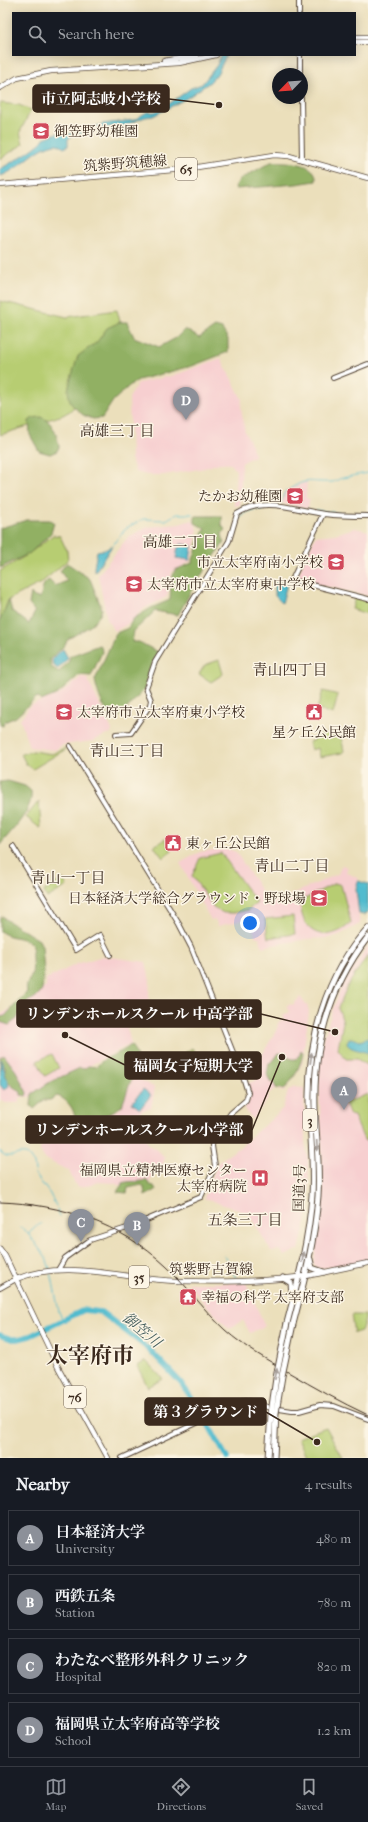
<!DOCTYPE html>
<html lang="en">
<head>
<meta charset="utf-8">
<style>
	body { margin:0; font-family:"IM FELL French Canon","Noto Serif JP",serif; background:#242831; color:#f1f3f6 }
	.compass { position:absolute; left:272px; top:68px; width:36px; height:36px; border-radius:50%; background:#171b24; box-shadow:0 2px 10px #0003; rotate:245deg }
	.you { position:absolute; left:250px; top:923px; width:14px; height:14px; margin:-10px; border:3px solid #fff; border-radius:50%; background:#1a73e8; box-shadow:0 0 0 6px #1a73e833 }
	.badge { display:grid; place-items:center; width:26px; height:26px; border-radius:50%; background:#8c9099; color:#fff; font-size:13px; font-weight:700 }
	.pin { position:absolute; translate:-50% -33px; filter:drop-shadow(0 1px 2px #0008) }
	.pin::after { content:''; position:absolute; top:21px; width:14px; height:12px; background:inherit; clip-path:polygon(0 0,100% 0,50% 100%) }
	.list { margin:0; padding:0; list-style:none }
	h2 { display:flex; justify-content:space-between; align-items:center; height:52px; margin:0; padding:0 16px; font-size:17px }
	h2 small { font-size:13px; font-weight:400; color:#9ea1a6 }
	.list li { display:grid; grid-template-columns:26px 1fr auto; gap:12px; align-items:center; box-sizing:border-box; height:56px; margin:0 8px 8px; padding:0 8px; border:1px solid #363941; border-radius:0px }
	.list b { display:block; font-size:15px; white-space:nowrap }
	.list p { margin:0; font-size:13px; white-space:nowrap; color:#9ea1a6 }
	.list em { font-size:13px; font-style:normal; color:#9ea1a6 }
	.icon { flex:none; width:22px; height:22px; fill:none; stroke:currentColor; stroke-width:2; stroke-linecap:round; stroke-linejoin:round }
	.map { position:relative; flex:none; width:368px; height:1458px; overflow:hidden }
	.search { position:absolute; background:#171b24; box-shadow:0 2px 10px #0003; left:12px; right:12px; top:12px; height:44px; display:flex; align-items:center; gap:10px; box-sizing:border-box; padding:0 14px; border-radius:0px; color:#9ea1a6; font-size:15px }
	.sheet { height:308px; background:#171b24 }
	nav { display:flex; justify-content:space-around; align-items:center; box-sizing:border-box; height:56px; border-top:1px solid #363941; background:#171b24; font-size:11px; color:#9ea1a6 }
	nav a { display:grid; justify-items:center; gap:2px }
	nav .on { color:#8c9099 }
	.map>svg:first-child { display:block }
</style>
</head>
<body>
<div class="map">
<svg width="368" height="1458" viewBox="0 0 368 1458">
	<rect width="100%" height="100%" fill="#fcf5e5"/>
	<filter id="ink" filterUnits="userSpaceOnUse"><feTurbulence type="fractalNoise" baseFrequency=".025" numOctaves="2"/><feDisplacementMap in="SourceGraphic" scale="8" xChannelSelector="R" yChannelSelector="G"/><feConvolveMatrix kernelMatrix="1 2 1 2 8 2 1 2 1" color-interpolation-filters="sRGB"/></filter>
	<filter id="wash" filterUnits="userSpaceOnUse"><feTurbulence type="fractalNoise" baseFrequency=".012" numOctaves="4" result="noise"/><feDisplacementMap in="SourceGraphic" scale="16" xChannelSelector="R" yChannelSelector="G"/><feGaussianBlur stdDeviation="0.9" result="paint"/><feColorMatrix in="noise" values="0 0 0 0 0 0 0 0 0 0 0 0 0 0 0 0 0 1.4 0 .05"/><feComposite in="paint" operator="in"/></filter>
	<g filter="url(#wash)">
		<rect width="100%" height="100%" fill="#ebdfbb"/>
		<path fill="#f7cfd0" d="M221 358 242 399 241 408 245 432 252 445 254 456 242 463 240 505 234 506 236 470 231 464 219 463 205 468 164 475H147L135 472 131 458 129 398 138 383 175 375Z
			M307 482 306 498 310 499 307 509 282 503 285 493 298 485Z
			M192 520 198 529 191 561 172 572 167 597 145 608 126 625 115 631 113 630 107 619 98 575 128 537 147 527 179 524Z
			M355 528 368 531V596L296 580 315 536 335 534Z
			M81 677 87 678 112 730 111 733 93 741 62 745 55 750 29 747 20 719 31 705 59 695Z
			M226 848 236 852 265 897 270 900H279L338 874 342 865 348 867 346 872 359 879 355 888 360 924 339 935 329 938 307 939 262 947 260 938 255 936 251 921 244 920 218 926 215 919 211 920 180 863 200 852Z
			M368 945V1261L318 1269 313 1264 318 1237 323 1190 318 1058 332 1011 343 983Z
			M103 956 146 962 150 981 148 1005 137 1016 128 1022 127 1027 131 1044 29 1097 19 1098V1103H5L0 1099V1015L46 987V979L77 964Z
			M300 997 307 1005 309 1011 302 1064 284 1092 275 1089 268 1094V1099L252 1120 244 1107 249 1101 250 1091 247 1084 256 1080 251 1068 261 1064 262 1055 277 1029 278 1023 282 1020 285 1021 283 1015 290 1012 287 1006 291 1004 293 1005Z
			M134 1076 155 1088 151 1108 141 1111 138 1118 147 1135 144 1137 150 1146 156 1148 165 1158 162 1166H158L148 1185H117L115 1183 94 1182 92 1185 79 1187 74 1182 69 1171 45 1159 40 1151 41 1146 57 1134 91 1123 120 1109Z
			M294 1087 304 1088 305 1143 308 1161 309 1194 307 1217 299 1250H296L285 1256 280 1250 271 1251 249 1214 204 1198 218 1162 240 1147 256 1132 272 1119 283 1108 288 1091Z
			M188 1283H246L265 1326 250 1333 243 1320 229 1329 205 1304Z"/>
		<path fill="#b7cd72" stroke="#797c48" d="M0 103 19 105 31 110 20 132 23 144 0 159Z
			M0 301 67 317 117 310 128 352 70 411 63 415 0 435Z
			M53 535 60 536 67 551 68 560 41 583 8 600 0 623V571L27 555Z
			M355 598 368 601 367 614 352 609Z
			M219 660 223 674 211 682 199 674 205 665Z
			M323 691 338 695 333 714 317 709Z
			M338 730 340 731 344 751 342 753 320 757 318 748 311 750 309 742 314 740 318 736Z
			M65 748 66 749 33 769 26 764 21 754 33 751 52 754Z
			M39 801 41 827 40 828 26 817Z
			M165 839 172 851 163 858 154 846Z
			M221 853 257 903 248 910 234 913H224L215 909 192 876 200 858Z
			M63 879 67 886 47 898 44 891Z
			M335 883 341 885 351 923C327 945 299 934 301 901Z
			M293 916 295 934 268 938 265 919Z
			M368 955V1066L357 1059H346L338 1049 343 1022 338 1008 348 985Z
			M192 1048 197 1055 198 1052 200 1054 202 1072 233 1061 234 1063 199 1076 197 1066 194 1068 185 1053Z
			M52 1054 59 1068 45 1076 37 1061Z
			M368 1094V1142L364 1140 354 1116 350 1115 345 1103Z
			M351 1315H365V1320L361 1331 354 1333Z
			M146 1361 163 1379 148 1387 137 1366Z
			M326 1427 343 1458H307L298 1438Z"/>
		<path fill="#91b064" stroke="#666d41" d="M271 162C284 161 319 162 316 181L296 184 236 189 235 187 239 180Z
			M120 322H127L134 337 159 347 176 338 185 329 199 338 215 327 222 329 228 339V352L192 366 138 380 129 386 113 401 102 418 93 419 83 415 72 405 69 398 68 390 71 378 78 356 97 342 107 328Z
			M40 417C52 419 58 437 59 447L57 451 50 454 39 451 30 435 29 421 33 418Z
			M195 516H222V526L225 529 222 534 224 543 195 584 178 615 155 611 134 631 132 642H139L158 652 149 671 144 690 119 717 114 720C104 712 97 692 95 680L116 633 128 628 133 619 151 608 170 600 171 582 175 570 192 563 201 535 206 529 195 523Z
			M27 520H50L54 523 51 533 30 553 0 568V528Z
			M67 563 90 579 102 609 100 615 90 626 68 639 64 646 50 659 51 667 59 672 69 661 70 656 99 645 101 646 102 652 91 676 79 675 58 694 41 701 37 697 16 717 4 722 3 726 0 725V620L9 600 12 611 29 624 35 612 29 604 31 593 34 597 40 598C43 590 41 584 49 580L55 586 67 581 60 571Z
			M8 781 25 786 31 791C34 810 11 831 0 845V782Z
			M3 916 5 919 39 940 42 946 44 971 42 990 36 997 25 1003 17 1019 9 1025 0 1022V1017L5 1016 27 992C25 984 30 980 32 973 34 965 30 956 33 947 28 935 10 940 0 931V918Z
			M131 1045C136 1054 140 1061 136 1071L132 1072 134 1077 131 1080 122 1106 89 1125 66 1133V1126L74 1125C78 1113 68 1099 57 1096L50 1100H44L34 1109 31 1106 32 1094 50 1082 80 1068 84 1069 88 1066 96 1067C105 1056 119 1055 131 1045Z
			M301 1051 303 1052C302 1065 293 1079 284 1090L276 1088 274 1083 270 1082 267 1074 269 1064 274 1060 279 1053C288 1055 296 1067 301 1051Z
			M4 1055 16 1071 27 1093 26 1096 21 1095V1092C9 1084 4 1082 5 1066L0 1062V1070V1058Z
			M146 1180 150 1185 154 1186 156 1190 145 1196 144 1187 142 1185 128 1188 127 1193 117 1192 123 1183C130 1180 139 1183 146 1180Z"/>
		<path fill="#51bbce" stroke="#467276" d="M221 55 226 56 217 74 210 82 187 98 153 116 145 117 126 125 94 129 86 133 74 134 68 139V146L64 148C61 146 59 144 56 144 36 146 20 170 0 176V169C9 164 41 146 44 138L62 131 69 134 103 124 134 120 147 112H154L162 109 191 88 202 84 217 65Z
			M181 544 192 546 190 560 176 558 178 547H181Z
			M112 545V546L95 572 94 568 97 551 107 549Z
			M275 582 287 584 282 603 275 596Z
			M63 649 68 658 58 669 53 665 52 659Z
			M358 881 368 884V912L364 915 359 914 356 889Z
			M351 1038 360 1041 368 1038V1054C362 1049 352 1051 347 1044L348 1040Z
			M1 1059 9 1086 4 1090 0 1085Z
			M143 1089 151 1095 140 1109 132 1103Z"/>
		<g fill="none" stroke-linecap="round" stroke-linejoin="round">
			<path stroke="#51bbce" stroke-width="1" d="M281 503 284 493C308 476 306 483 332 482 336 482 339 478 343 478 352 476 360 474 368 473
				M316 510 345 514
				M238 517 252 510 263 509
				M113 545 126 528 143 519 166 520 176 514H192
				M0 1151C8 1163 18 1150 28 1155L34 1163 35 1171
				M35 1174 50 1194 56 1206
				M57 1209 60 1216
				M41 1224 37 1225 28 1233 46 1258 50 1269
				M21 1227 28 1233
				M224 1256 236 1278
				M51 1272 59 1312 63 1320"/>
			<path stroke="#51bbce" stroke-width="5.5" d="M0 1335 12 1339H18L30 1336 84 1310 101 1312 150 1350 181 1383 200 1410 227 1458"/>
		</g>
	</g>
	<g filter="url(#ink)">
		<g fill="none" stroke-linecap="round" stroke-linejoin="round">
			<defs>
				<path id="secondary" d="M299 0V13
					M300 55V74
					M301 98 302 160
					M333 378 368 364
					M323 514 292 580 368 599
					M116 734 131 733 150 705 151 700 146 688 155 662 229 541 237 514C265 496 295 510 324 514 339 516 353 516 368 516
					M13 846 76 950 100 935 110 955
					M58 1270 65 1258 90 1240 130 1227 201 1197 215 1166 212 1146 213 1138 231 1113 246 1100 248 1093 244 1080 191 947 179 924 70 746
					M0 1288 16 1279
					M122 1458 246 1400 267 1407 292 1411H299L320 1405 334 1406 368 1419"/>
				<path id="primary" d="M355 37H368
					M355 42H368
					M164 61 197 55
					M0 88 17 78 51 71 179 63 216 55
					M0 185 185 169 274 155 289 156 368 178
					M0 1249 5 1256 58 1367 108 1458
					M16 1279C68 1258 125 1280 178 1281 220 1282 264 1282 306 1276 327 1272 347 1267 368 1263"/>
				<path id="highway" d="M310 1259 312 1268 324 1272
					M283 1278 291 1283 292 1294
					M287 1323C298 1281 309 1239 312 1195 314 1164 310 1133 309 1102 308 1040 325 975 368 928
					M293 1324C304 1282 315 1240 318 1196 320 1166 316 1137 315 1108 313 1044 329 988 368 937
					M268 1458 271 1413
					M274 1458 276 1413"/>
			</defs>
			<use href="#secondary" stroke="#554536" stroke-width="6"/>
			<use href="#primary" stroke="#554536" stroke-width="6"/>
			<use href="#highway" stroke="#554536" stroke-width="7"/>
			<use href="#secondary" stroke="#fff" stroke-width="4"/>
			<use href="#primary" stroke="#fff" stroke-width="4.5"/>
			<use href="#highway" stroke="#fff" stroke-width="5"/>
			<path stroke="#3b2a1e" stroke-width="1" d="M0 1202C61 1204 120 1223 166 1266 187 1285 203 1310 225 1330 244 1347 266 1359 288 1372 314 1387 340 1402 368 1415"/>
			<defs>
				<path id="highway-bridge" d="M271 1413 276 1378 287 1323
					M276 1413 282 1376 293 1324"/>
			</defs>
			<use href="#highway-bridge" stroke="#554536" stroke-width="7" stroke-linecap="butt"/>
			<use href="#highway-bridge" stroke="#fff" stroke-width="5"/>
		</g>
		<defs><path id="oneway-solid" d="M-6-.8H1V-3.2L6.5 0L1 3.2V.8H-6Z"/></defs>
		<g fill="#a79f9a">
			<use href="#oneway-solid" transform="translate(311 1058) rotate(-83)"/>
			<use href="#oneway-solid" transform="translate(317 1146) rotate(87)"/>
			<use href="#oneway-solid" transform="translate(303 1257) rotate(-78)"/>
			<use href="#oneway-solid" transform="translate(276 1374) rotate(-79)"/>
		</g>
	</g>
	<defs>
		<symbol id="school-square" viewBox="-11 -11 22 22"><rect x="-9" y="-9" width="18" height="18" rx="4" fill="#d1495b" stroke="#fcf5e5"/><path d="M0-5L7-2L0 1L-7-2ZM-4 1L0 2.5L4 1V4Q0 6-4 4Z" fill="#fff"/></symbol>
		<symbol id="civic-square" viewBox="-11 -11 22 22"><rect x="-9" y="-9" width="18" height="18" rx="4" fill="#d1495b" stroke="#fcf5e5"/><path d="M-.6-6.5H3V-4.5H.6V-3L4-1V1h2V6H-6V1h2V-1L-.6-3ZM-1.2 2.5V6h2.4V2.5Z" fill="#fff"/></symbol>
		<symbol id="university-square" viewBox="-11 -11 22 22"><rect x="-9" y="-9" width="18" height="18" rx="4" fill="#d1495b" stroke="#fcf5e5"/><path d="M0-5L7-2L0 1L-7-2ZM-4 1L0 2.5L4 1V4Q0 6-4 4Z" fill="#fff"/></symbol>
		<symbol id="hospital-square" viewBox="-11 -11 22 22"><rect x="-9" y="-9" width="18" height="18" rx="4" fill="#d1495b" stroke="#fcf5e5"/><path d="M-5-5h3v3.5h4V-5h3V5h-3V1.5h-4V5h-3Z" fill="#fff"/></symbol>
		<symbol id="temple-square" viewBox="-11 -11 22 22"><rect x="-9" y="-9" width="18" height="18" rx="4" fill="#d1495b" stroke="#fcf5e5"/><path d="M0-6L5-2H3V0L6.5 2.5H4V6H1.5V3h-3V6H-4V2.5H-6.5L-3 0V-2H-5Z" fill="#fff"/></symbol>
	</defs>
	<g fill-rule="evenodd">
		<use href="#school-square" x="31" y="121" width="20" height="20"/>
		<use href="#school-square" x="285" y="486" width="20" height="20"/>
		<use href="#school-square" x="326" y="552" width="20" height="20"/>
		<use href="#school-square" x="124" y="574" width="20" height="20"/>
		<use href="#school-square" x="54" y="702" width="20" height="20"/>
		<use href="#civic-square" x="304" y="702" width="20" height="20"/>
		<use href="#civic-square" x="163" y="833" width="20" height="20"/>
		<use href="#university-square" x="309" y="888" width="20" height="20"/>
		<use href="#hospital-square" x="250" y="1168" width="20" height="20"/>
		<use href="#temple-square" x="178" y="1287" width="20" height="20"/>
	</g>
	<g text-anchor="middle" stroke-width="3" stroke-linejoin="round" paint-order="stroke">
		<g fill="#fcf5e5" stroke="#75675a" stroke-width="1">
			<rect x="175" y="158" width="22" height="22" rx="3"/>
			<rect x="303" y="1109" width="14" height="22" rx="3"/>
			<rect x="129" y="1266" width="20" height="22" rx="3"/>
			<rect x="64" y="1386" width="22" height="22" rx="3"/>
		</g>
		<g font-size="13" font-weight="bold" fill="#3b2a1e">
			<text x="186" y="174">65</text>
			<text x="310" y="1125">3</text>
			<text x="139" y="1282">35</text>
			<text x="75" y="1402">76</text>
		</g>
		<g font-size="14" fill="#3b2a1e" stroke="#fcf5e5" text-anchor="start">
			<text x="54" y="136">御笠野幼稚園</text>
			<text x="282" y="501" text-anchor="end">たかお幼稚園</text>
			<text x="323" y="567" text-anchor="end">市立太宰府南小学校</text>
			<text x="147" y="589">太宰府市立太宰府東中学校</text>
			<text x="77" y="717">太宰府市立太宰府東小学校</text>
			<text x="314" y="737" text-anchor="middle">星ケ丘公民館</text>
			<text x="186" y="848">東ヶ丘公民館</text>
			<text x="306" y="903" text-anchor="end">日本経済大学総合グラウンド・野球場</text>
			<text x="247" y="1175" text-anchor="end">福岡県立精神医療センター<tspan x="247" dy="16">太宰府病院</tspan></text>
			<text x="201" y="1302">幸福の科学 太宰府支部</text>
		</g>
		<g font-size="14" fill="#3b2a1e" stroke="#fcf5e5">
			<text transform="translate(125 163) rotate(-4)" y="5">筑紫野筑穂線</text>
			<text transform="translate(299 1188) rotate(-89)" y="5">国道3号</text>
			<text x="211" y="1274">筑紫野古賀線</text>
		</g>
		<g font-size="15" fill="#3b2a1e" stroke="#fcf5e5">
			<text x="117" y="436">高雄三丁目</text>
			<text x="180" y="547">高雄二丁目</text>
			<text x="290" y="675">青山四丁目</text>
			<text x="127" y="756">青山三丁目</text>
			<text x="292" y="871">青山二丁目</text>
			<text x="68" y="883">青山一丁目</text>
			<text x="245" y="1225">五条三丁目</text>
		</g>
		<g font-size="15" font-style="italic" fill="#435d5c" stroke="#fcf5e5">
			<text transform="translate(142 1330) rotate(40)" y="5">御笠川</text>
		</g>
		<g font-size="22" font-weight="bold" fill="#3b2a1e" stroke="#fcf5e5">
			<text x="90" y="1363">太宰府市</text>
		</g>
	</g>
	<path fill="none" stroke="#3b2a1e" stroke-width="1.5" d="M219 105L169 99M335 1032L261 1014M65 1035L125 1065M282 1057L252 1130M317 1442L266 1412"/>
	<g fill="#3b2a1e" stroke="#fcf5e5" stroke-width="1.5">
		<circle cx="219" cy="105" r="4"/>
		<circle cx="335" cy="1032" r="4"/>
		<circle cx="65" cy="1035" r="4"/>
		<circle cx="282" cy="1057" r="4"/>
		<circle cx="317" cy="1442" r="4"/>
	</g>
	<g fill="#3b2a1e" stroke="#3b2a1e" stroke-width="1.5">
		<rect x="33" y="85" width="136" height="27" rx="4"/>
		<rect x="17" y="1000" width="244" height="27" rx="4"/>
		<rect x="125" y="1052" width="136" height="27" rx="4"/>
		<rect x="26" y="1116" width="226" height="27" rx="4"/>
		<rect x="145" y="1398" width="121" height="27" rx="4"/>
	</g>
	<g font-size="15" text-anchor="middle" font-weight="bold" fill="#fff">
		<text x="101" y="104">市立阿志岐小学校</text>
		<text x="139" y="1019">リンデンホールスクール 中高学部</text>
		<text x="193" y="1071">福岡女子短期大学</text>
		<text x="139" y="1135">リンデンホールスクール小学部</text>
		<text x="206" y="1417">第３グラウンド</text>
	</g>
</svg>
<svg class="compass" viewBox="-18 -18 36 36"><path d="M0-13l5 13h-10z" fill="#e53935"/><path d="M0 13l5-13h-10z" fill="#9ea1a6"/></svg>
<div class="you"></div>
<div class="pin badge" style="left:344px;top:1110px">A</div>
<div class="pin badge" style="left:137px;top:1245px">B</div>
<div class="pin badge" style="left:81px;top:1242px">C</div>
<div class="pin badge" style="left:186px;top:420px">D</div>
<div class="search"><svg class="icon" aria-label="search" viewBox="0 0 24 24"><circle cx="10" cy="10" r="6"/><path d="M15 15l6 6"/></svg>Search here</div>
</div>
<section class="sheet">
<h2>Nearby<small>4 results</small></h2>
<ul class="list">
<li><span class="badge">A</span><div><b>日本経済大学</b><p>University</p></div><em>480 m</em></li>
<li><span class="badge">B</span><div><b>西鉄五条</b><p>Station</p></div><em>780 m</em></li>
<li><span class="badge">C</span><div><b>わたなべ整形外科クリニック</b><p>Hospital</p></div><em>820 m</em></li>
<li><span class="badge">D</span><div><b>福岡県立太宰府高等学校</b><p>School</p></div><em>1.2 km</em></li>
</ul>
</section>
<nav>
<a class="on"><svg class="icon" aria-label="map" viewBox="0 0 24 24"><path d="M3 6l6-2 6 2 6-2v14l-6 2-6-2-6 2zM9 4v14M15 6v14"/></svg>Map</a>
<a><svg class="icon" aria-label="directions" viewBox="0 0 24 24"><path d="M12 3l9 9-9 9-9-9zM9 14v-3h6M13 9l2 2-2 2"/></svg>Directions</a>
<a><svg class="icon" aria-label="saved" viewBox="0 0 24 24"><path d="M7 4h10v16l-5-4-5 4z"/></svg>Saved</a>
</nav>
</body>
</html>
